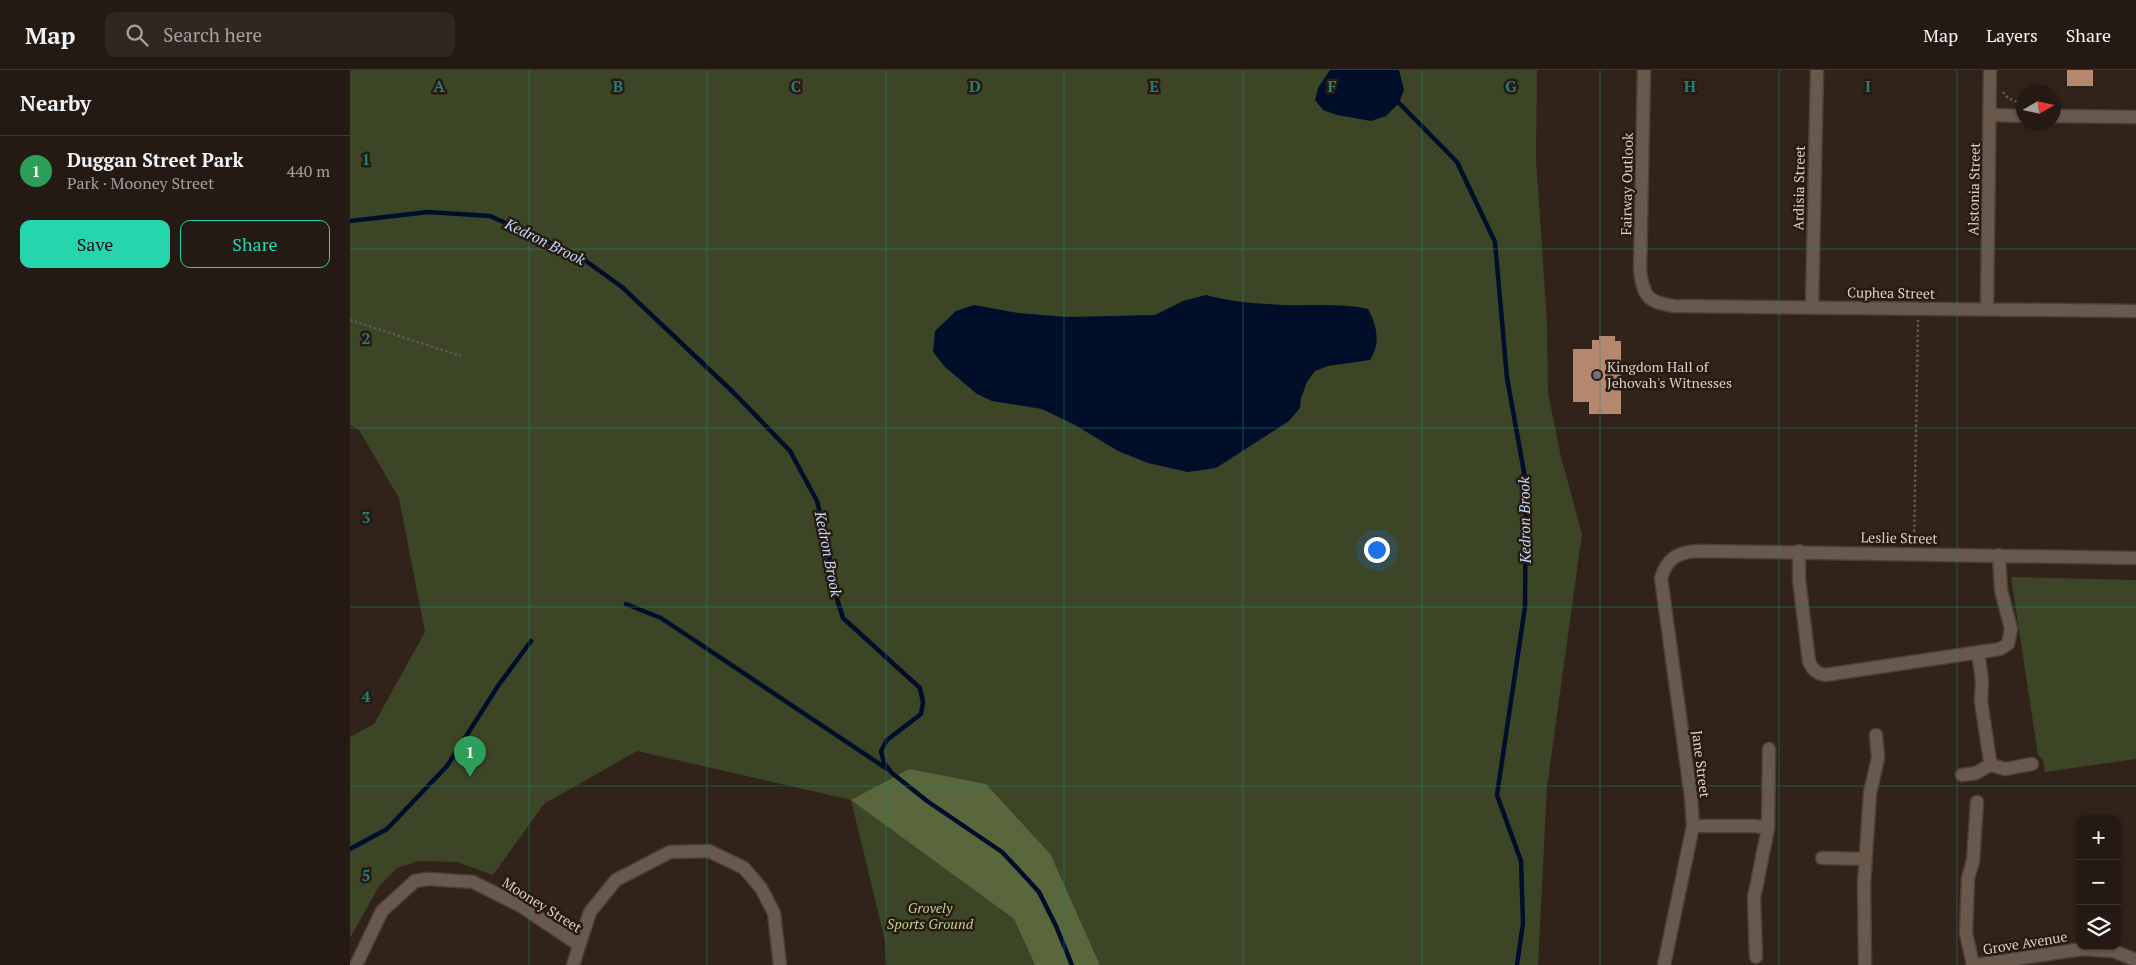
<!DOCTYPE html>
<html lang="en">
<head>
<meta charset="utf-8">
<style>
	body { margin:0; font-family:"PT Serif",serif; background:#312721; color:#f1f3f6 }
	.controls { position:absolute; right:15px; bottom:15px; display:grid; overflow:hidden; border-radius:10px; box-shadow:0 1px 4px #0004 }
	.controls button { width:45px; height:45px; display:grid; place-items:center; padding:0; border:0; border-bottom:1px solid #423833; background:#251a13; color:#f1f3f6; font:25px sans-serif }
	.compass { position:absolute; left:1666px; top:15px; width:45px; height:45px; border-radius:50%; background:#251a13; box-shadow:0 1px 4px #0004; rotate:81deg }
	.you { position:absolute; left:1026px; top:479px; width:18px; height:18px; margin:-12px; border:4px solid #fff; border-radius:50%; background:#1a73e8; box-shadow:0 0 0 8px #1a73e833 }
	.badge { display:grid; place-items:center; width:32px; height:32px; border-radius:50%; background:#27d5ad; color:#fff; font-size:16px; font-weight:700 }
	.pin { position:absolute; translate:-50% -41px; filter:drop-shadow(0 1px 2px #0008) }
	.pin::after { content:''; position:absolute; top:26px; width:18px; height:15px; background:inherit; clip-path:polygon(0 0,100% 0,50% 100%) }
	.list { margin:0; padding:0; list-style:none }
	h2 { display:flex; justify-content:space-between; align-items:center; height:65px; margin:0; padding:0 20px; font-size:21px }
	h2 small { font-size:16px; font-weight:400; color:#a3a1a0 }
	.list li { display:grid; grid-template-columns:32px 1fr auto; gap:15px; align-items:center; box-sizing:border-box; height:70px; padding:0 20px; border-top:1px solid #423833 }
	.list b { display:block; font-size:19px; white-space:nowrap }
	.list p { margin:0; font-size:16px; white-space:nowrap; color:#a3a1a0 }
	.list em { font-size:16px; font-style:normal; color:#a3a1a0 }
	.actions { display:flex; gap:10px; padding:15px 20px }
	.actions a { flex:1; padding:11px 0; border:1px solid #27d5ad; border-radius:10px; text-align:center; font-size:18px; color:#27d5ad }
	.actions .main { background:#27d5ad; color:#111 }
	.icon { flex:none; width:28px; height:28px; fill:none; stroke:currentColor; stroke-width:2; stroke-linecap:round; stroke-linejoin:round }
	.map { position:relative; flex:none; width:1786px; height:895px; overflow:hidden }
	header { display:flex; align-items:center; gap:30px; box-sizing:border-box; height:70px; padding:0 25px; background:#251a13; border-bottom:1px solid #423833 }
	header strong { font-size:24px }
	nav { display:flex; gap:28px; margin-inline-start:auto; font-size:18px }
	.search { width:350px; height:45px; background:#312721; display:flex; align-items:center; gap:12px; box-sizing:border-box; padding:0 18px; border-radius:10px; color:#a3a1a0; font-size:19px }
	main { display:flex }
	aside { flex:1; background:#251a13 }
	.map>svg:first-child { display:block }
</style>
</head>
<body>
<header>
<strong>Map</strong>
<div class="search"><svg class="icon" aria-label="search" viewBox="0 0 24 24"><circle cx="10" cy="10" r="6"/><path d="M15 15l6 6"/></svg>Search here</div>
<nav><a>Map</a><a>Layers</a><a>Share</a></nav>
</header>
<main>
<aside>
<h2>Nearby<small></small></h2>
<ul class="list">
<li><span class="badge" style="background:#2e9e5b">1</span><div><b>Duggan Street Park</b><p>Park · Mooney Street</p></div><em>440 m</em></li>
</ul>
<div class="actions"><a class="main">Save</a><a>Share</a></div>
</aside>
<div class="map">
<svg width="1786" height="895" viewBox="0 0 1786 895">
	<rect width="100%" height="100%" fill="#312319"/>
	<path fill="#3d4527" d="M0 0H1187L1186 89 1197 253 1198 323 1211 387 1232 464 1197 717 1188 895H750L701 785 559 699 502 730 664 849 685 895H537L535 871 501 730 287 681 194 734 143 805 107 792 69 791 47 798 29 816 0 868V667L24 654 75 562 49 428 9 360 0 355Z
		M1661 507 1786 510V689L1695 702 1693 690 1688 685Z"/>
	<path fill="#5a663b" d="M559 699 636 714 701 785 750 895H685L664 849 501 730Z"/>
	<path fill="#000e2a" d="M980 0H1049L1054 20 1049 33 1036 46 1021 51 987 45 973 40 965 30 968 18Z
		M856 225C882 232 909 234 936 235 964 236 991 233 1018 239 1027 255 1031 274 1020 290L978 296 965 301 957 312 951 328 950 338 939 351 866 398 838 402 798 393 768 381 725 355 692 339 642 331 627 324 595 297 583 282 585 261 606 241 624 235 668 243 717 247 805 245 833 231Z"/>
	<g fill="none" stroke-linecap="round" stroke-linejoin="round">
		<path stroke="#000e2a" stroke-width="4.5" d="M1049 33 1107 92 1145 172 1157 308 1176 413 1175 537 1147 725 1171 791 1173 853 1167 895
			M0 151 78 142 140 146 229 186 272 217 383 322 440 381 467 431 479 480 481 510 493 548 570 618 573 632 571 644 537 670 531 681 534 693 542 703 577 731 652 782 668 799 689 822 706 856 722 895
			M276 534 311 548 537 699
			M0 779 37 759 97 696 148 616 181 571"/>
	</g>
	<path fill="#b5876f" d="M1717 0H1743V16H1717Z
		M1249 266H1265V271H1271V344H1239V332H1223V279H1242V270H1249Z"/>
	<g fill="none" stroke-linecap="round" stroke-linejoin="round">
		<defs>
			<path id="street" d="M1294 0 1290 201C1294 228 1298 232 1324 236L1786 241
				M1640 45 1674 46
				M1704 46 1786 47
				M1462 237 1467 0
				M1637 239 1640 0
				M1449 481V509L1459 592C1463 600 1466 603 1475 605L1650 579 1658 574 1661 559 1651 520 1649 485
				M1628 582 1632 611 1631 631 1640 691 1644 696 1655 699 1682 694
				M1612 705 1626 703 1642 694
				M1343 756H1404L1418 758
				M1472 788 1516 789
				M1406 887 1404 828 1418 758 1419 679
				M6 895 32 841 65 811 78 809 123 812 171 836 229 875
				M223 895 240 842 266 810 320 782 359 781 394 798 411 818 424 843 430 895
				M1314 895 1343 756 1341 727 1311 508C1317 489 1326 483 1346 481L1786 488
				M1515 895 1514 814 1520 723 1528 688 1526 665
				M1623 895 1616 863 1618 808 1623 791 1627 732
				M1626 895 1732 879 1763 881 1786 890"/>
		</defs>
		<use href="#street" stroke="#4b3f37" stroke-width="15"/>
		<path stroke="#64574e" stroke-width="2.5" stroke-dasharray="2.5 2.5" stroke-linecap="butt" d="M1653 22 1658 28 1667 32
			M1683 57H1697
			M0 250 111 286
			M1564 472 1568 250"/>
		<use href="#street" stroke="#69594d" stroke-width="12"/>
	</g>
	<path fill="none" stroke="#237f77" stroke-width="1" stroke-opacity="0.55" d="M179 0V895M357 0V895M536 0V895M714 0V895M893 0V895M1072 0V895M1250 0V895M1429 0V895M1607 0V895M0 179H1786M0 358H1786M0 537H1786M0 716H1786"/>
	<circle fill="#6b7280" stroke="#271a10" stroke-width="2" cx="1247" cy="305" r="5"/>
	<g text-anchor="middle" stroke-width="5" stroke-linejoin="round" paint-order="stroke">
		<g font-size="14" fill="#dad0ca" stroke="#271a10">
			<text transform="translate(1277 114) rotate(-89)" y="5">Fairway Outlook</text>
			<text transform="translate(1449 118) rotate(-89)" y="5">Ardisia Street</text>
			<text transform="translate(1624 119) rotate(-89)" y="5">Alstonia Street</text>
			<text transform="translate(1541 223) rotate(1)" y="5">Cuphea Street</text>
			<text transform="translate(1549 468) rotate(1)" y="5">Leslie Street</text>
			<text transform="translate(1351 694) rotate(83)" y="5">Jane Street</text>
			<text transform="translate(192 835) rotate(32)" y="5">Mooney Street</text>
			<text transform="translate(1675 873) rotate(-9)" y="5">Grove Avenue</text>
		</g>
		<g font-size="14" fill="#dad0ca" stroke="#271a10" text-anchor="start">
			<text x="1257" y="302">Kingdom Hall of<tspan x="1257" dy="16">Jehovah's Witnesses</tspan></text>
		</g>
		<g font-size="14" font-style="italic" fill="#bed38c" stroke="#271a10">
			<text x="580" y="843">Grovely<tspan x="580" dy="16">Sports Ground</tspan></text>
		</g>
		<g font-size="15" font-style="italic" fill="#bedbfe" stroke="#271a10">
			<text transform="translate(195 172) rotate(26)" y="5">Kedron Brook</text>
			<text transform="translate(1175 450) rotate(-91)" y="5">Kedron Brook</text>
			<text transform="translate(478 484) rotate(79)" y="5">Kedron Brook</text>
		</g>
	</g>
	<g font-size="16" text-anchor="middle" font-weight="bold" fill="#237f77" stroke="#271a10" stroke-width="5" stroke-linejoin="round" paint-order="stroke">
		<text x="89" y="22">A</text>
		<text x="268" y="22">B</text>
		<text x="446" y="22">C</text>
		<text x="625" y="22">D</text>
		<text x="804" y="22">E</text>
		<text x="982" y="22">F</text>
		<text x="1161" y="22">G</text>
		<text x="1340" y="22">H</text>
		<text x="1518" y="22">I</text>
		<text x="16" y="95">1</text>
		<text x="16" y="274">2</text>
		<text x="16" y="453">3</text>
		<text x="16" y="632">4</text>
		<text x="16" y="811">5</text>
	</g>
</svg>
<div class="controls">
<button>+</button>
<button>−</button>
<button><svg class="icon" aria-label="layers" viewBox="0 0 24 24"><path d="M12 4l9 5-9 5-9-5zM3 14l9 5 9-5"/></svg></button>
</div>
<svg class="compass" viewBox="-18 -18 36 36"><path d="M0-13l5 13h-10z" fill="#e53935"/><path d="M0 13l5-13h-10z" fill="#a3a1a0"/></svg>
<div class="you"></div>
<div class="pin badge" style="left:120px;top:707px;background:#2e9e5b">1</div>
</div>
</main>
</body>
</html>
